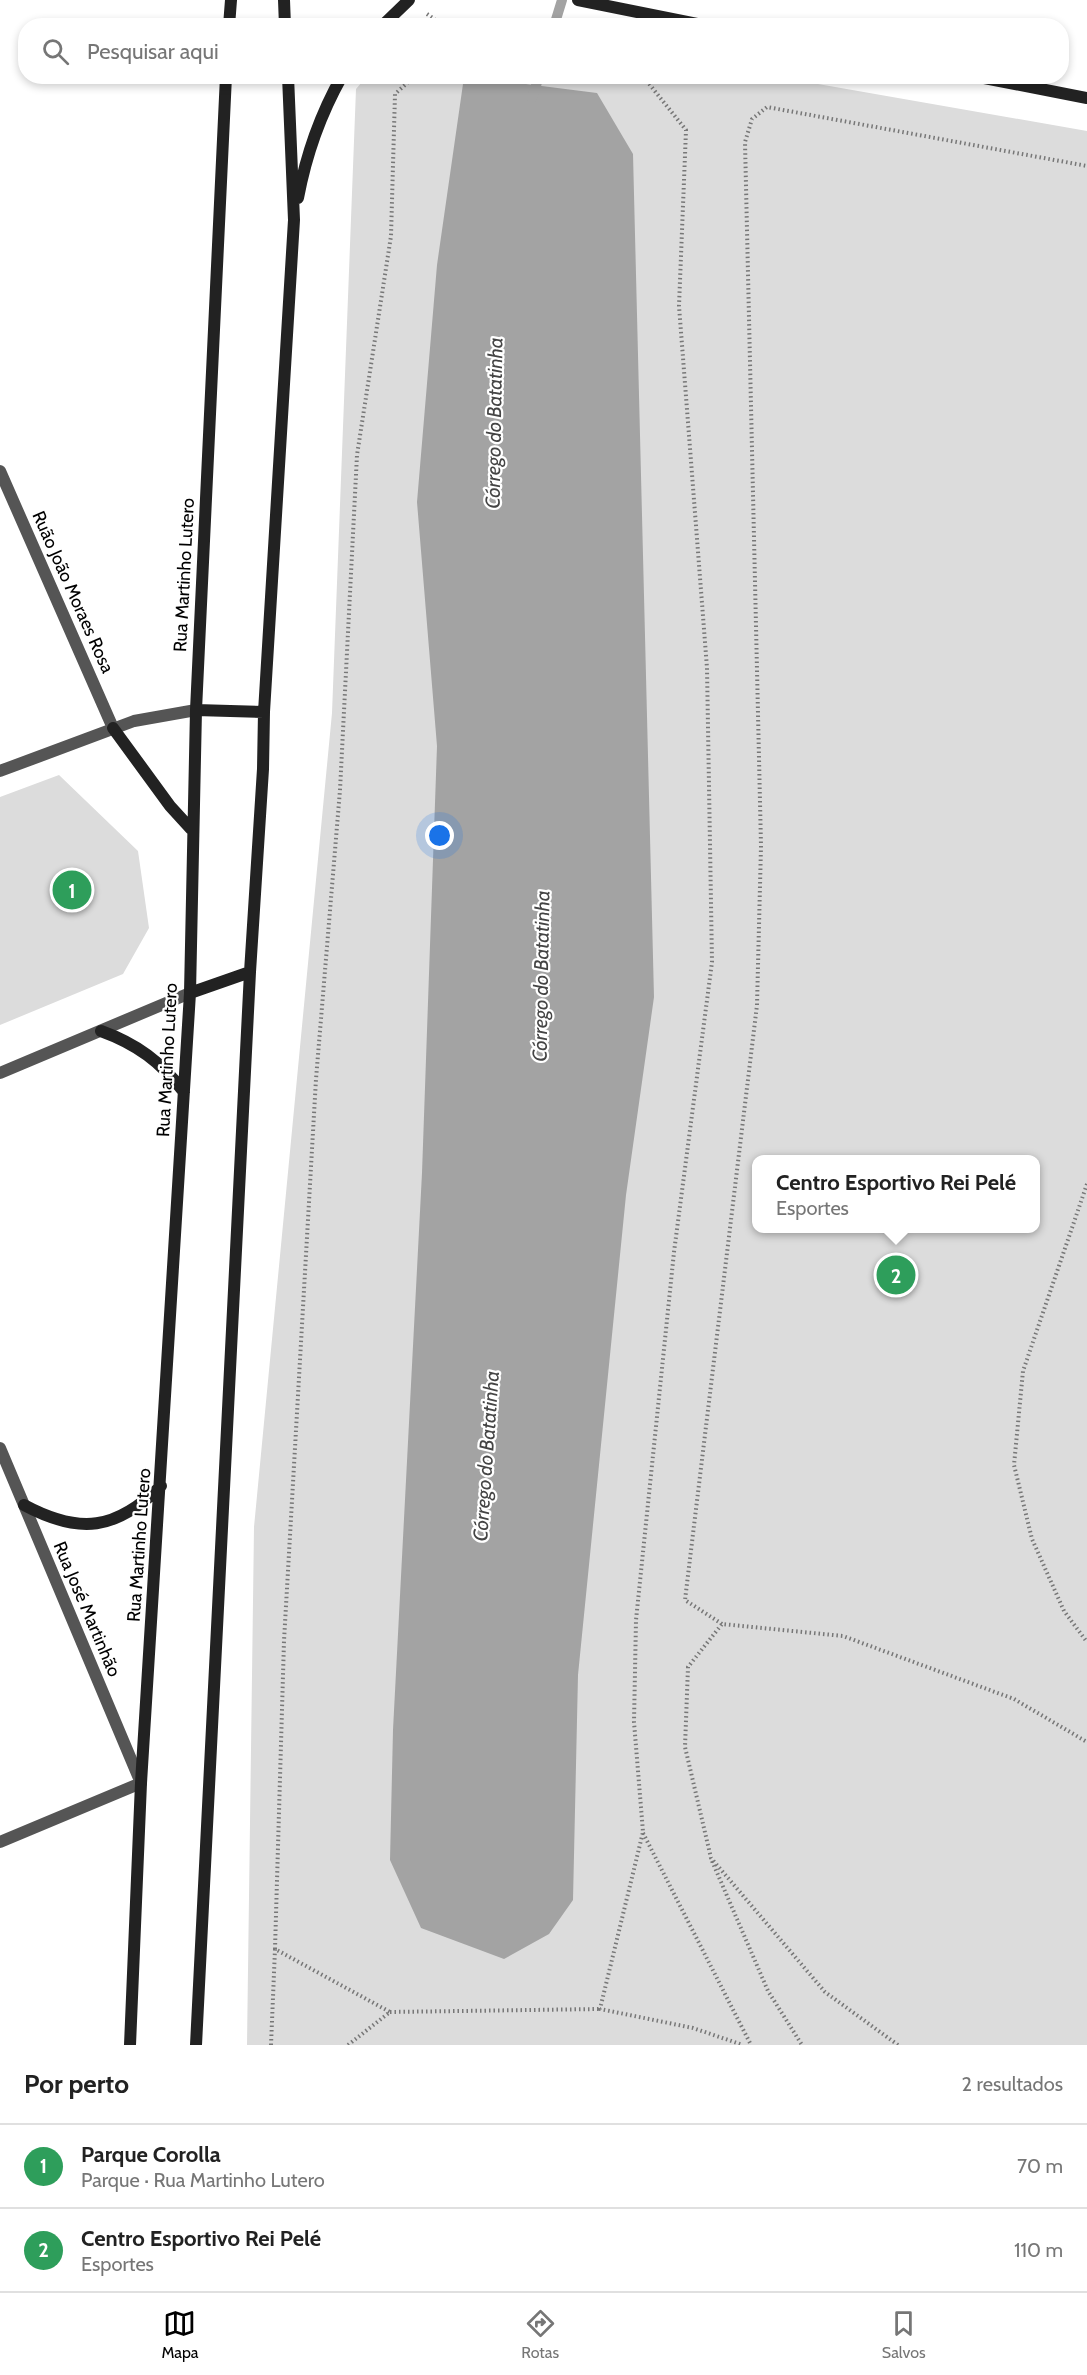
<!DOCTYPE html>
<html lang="pt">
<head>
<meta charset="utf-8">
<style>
	body { margin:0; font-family:Cabin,sans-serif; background:#f2f2f2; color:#222 }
	.you { position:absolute; left:440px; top:836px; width:21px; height:21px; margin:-15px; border:4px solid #fff; border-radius:50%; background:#1a73e8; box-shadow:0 0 0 9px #1a73e833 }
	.badge { display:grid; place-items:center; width:39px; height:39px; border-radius:50%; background:#000; color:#fff; font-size:20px; font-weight:700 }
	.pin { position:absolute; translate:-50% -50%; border:3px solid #fff; box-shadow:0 2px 6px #0006 }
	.popup { position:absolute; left:752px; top:1155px; width:288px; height:78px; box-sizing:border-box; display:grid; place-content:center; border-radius:12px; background:#fff; filter:drop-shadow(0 2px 4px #0005); font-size:20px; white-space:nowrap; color:#767676 }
	.popup b { font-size:22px; color:#222 }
	.popup::after { content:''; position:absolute; left:50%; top:100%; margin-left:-12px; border:12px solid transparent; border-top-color:#fff }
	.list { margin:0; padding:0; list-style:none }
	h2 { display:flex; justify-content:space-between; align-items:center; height:78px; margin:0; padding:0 24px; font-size:26px }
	h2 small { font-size:20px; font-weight:400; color:#767676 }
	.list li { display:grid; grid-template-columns:39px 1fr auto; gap:18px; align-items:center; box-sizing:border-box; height:84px; padding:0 24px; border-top:2px solid #e0e0e0 }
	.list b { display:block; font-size:22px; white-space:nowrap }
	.list p { margin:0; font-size:20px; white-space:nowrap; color:#767676 }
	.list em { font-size:20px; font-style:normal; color:#767676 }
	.icon { flex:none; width:33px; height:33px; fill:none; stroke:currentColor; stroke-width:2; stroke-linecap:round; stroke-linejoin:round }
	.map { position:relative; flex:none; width:1087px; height:2045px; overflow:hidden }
	.search { position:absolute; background:#fff; box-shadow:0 3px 9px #0003; left:18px; right:18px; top:18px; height:66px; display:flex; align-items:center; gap:15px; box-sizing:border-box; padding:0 21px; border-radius:24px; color:#767676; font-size:22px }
	.sheet { height:246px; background:#fff }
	nav { display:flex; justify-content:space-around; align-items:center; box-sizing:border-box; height:84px; border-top:2px solid #e0e0e0; background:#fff; font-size:16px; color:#767676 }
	nav a { display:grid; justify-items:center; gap:3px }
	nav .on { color:#000 }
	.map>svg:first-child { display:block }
</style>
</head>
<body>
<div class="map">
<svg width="1087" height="2045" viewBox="0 0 1087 2045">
	<rect width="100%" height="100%" fill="#fff"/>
	<path fill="#dcdcdc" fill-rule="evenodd" d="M414 18 460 25H409Z
		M367 76 778 77 1087 131V2045H247L254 1527 332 713 356 89ZM756 1160H1036V1228H756Z
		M59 775 138 851 149 928 123 974 0 1025V797Z"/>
	<path fill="#a3a3a3" d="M470 77 597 93 633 154 654 997 626 1195 578 1675 573 1900 549 1934 504 1959 421 1928 390 1860 393 1730 422 1173 437 746 417 502 437 265 464 77Z"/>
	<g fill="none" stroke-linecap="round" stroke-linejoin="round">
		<path stroke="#a3a3a3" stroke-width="10" d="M554 26 562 0
			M532 98 539 76"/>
		<path stroke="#777" stroke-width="4" stroke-dasharray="1.5 3" stroke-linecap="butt" d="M427 14 444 26
			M629 76 646 80 686 130 679 306 707 668 712 962 674 1252 636 1620 634 1722 643 1832 600 2009 693 2028 743 2045
			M1087 1184 1023 1371 1014 1465 1032 1539 1064 1611 1087 1642
			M722 1624 685 1600 757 1005 761 846 745 142 752 119 767 107 1087 166
			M643 1833 751 2045
			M712 1861 768 1991 802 2045
			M390 2012 600 2009
			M271 2045 275 1949
			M348 2045 390 2012 275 1949 284 1641 316 1079 340 790 357 455 391 236 395 94 415 76
			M898 2045 825 1992 711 1858 685 1747 688 1667 722 1624 843 1636 1014 1699 1087 1742"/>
		<path stroke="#555" stroke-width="12" d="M0 471 113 728
			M0 771 134 721 196 710
			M0 1073 190 993
			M0 1448 141 1783 0 1842"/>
		<path stroke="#222" stroke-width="12" d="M284 0 285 26
			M578 0 707 26
			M229 26 231 0
			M382 26 409 0
			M974 76 1087 98
			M298 198C306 155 320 115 342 76
			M196 710 264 712
			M113 728 170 806 191 829
			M190 993 250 972
			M101 1031C137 1044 161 1062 184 1092
			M24 1505C80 1535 116 1530 161 1486
			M130 2045 141 1783 190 993 196 710 226 76
			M196 2045 250 972 263 769 264 712 294 220 288 76"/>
	</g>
	<g text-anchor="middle" stroke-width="4.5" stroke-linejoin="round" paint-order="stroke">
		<g font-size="18" fill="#000" stroke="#fff">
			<text transform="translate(184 575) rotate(-87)" y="6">Rua Martinho Lutero</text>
			<text transform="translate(73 592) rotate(66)" y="6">Ruão João Moraes Rosa</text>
			<text transform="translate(167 1060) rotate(-87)" y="6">Rua Martinho Lutero</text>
			<text transform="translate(139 1545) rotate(-86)" y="6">Rua Martinho Lutero</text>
			<text transform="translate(87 1609) rotate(67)" y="6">Rua José Martinhão</text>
		</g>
		<g font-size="20" font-style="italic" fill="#444" stroke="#fff">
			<text transform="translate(494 423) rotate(-89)" y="7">Córrego do Batatinha</text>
			<text transform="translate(541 976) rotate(-89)" y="7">Córrego do Batatinha</text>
			<text transform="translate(486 1456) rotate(-86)" y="7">Córrego do Batatinha</text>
		</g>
	</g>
</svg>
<div class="you"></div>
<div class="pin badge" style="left:72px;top:890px;background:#2e9e5b">1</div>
<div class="pin badge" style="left:896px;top:1275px;background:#2e9e5b">2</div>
<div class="popup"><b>Centro Esportivo Rei Pelé</b>Esportes</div>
<div class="search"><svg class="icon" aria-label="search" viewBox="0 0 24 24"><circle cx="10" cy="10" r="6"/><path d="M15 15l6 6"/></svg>Pesquisar aqui</div>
</div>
<section class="sheet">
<h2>Por perto<small>2 resultados</small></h2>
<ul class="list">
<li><span class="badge" style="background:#2e9e5b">1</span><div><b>Parque Corolla</b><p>Parque · Rua Martinho Lutero</p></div><em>70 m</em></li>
<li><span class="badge" style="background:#2e9e5b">2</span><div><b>Centro Esportivo Rei Pelé</b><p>Esportes</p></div><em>110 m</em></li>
</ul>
</section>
<nav>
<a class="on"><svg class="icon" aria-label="map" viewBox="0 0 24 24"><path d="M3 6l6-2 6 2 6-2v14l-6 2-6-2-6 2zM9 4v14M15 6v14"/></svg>Mapa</a>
<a><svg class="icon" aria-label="directions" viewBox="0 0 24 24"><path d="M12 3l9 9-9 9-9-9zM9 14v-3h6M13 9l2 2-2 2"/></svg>Rotas</a>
<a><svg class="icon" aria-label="saved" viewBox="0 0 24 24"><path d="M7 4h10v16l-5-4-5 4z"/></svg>Salvos</a>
</nav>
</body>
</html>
